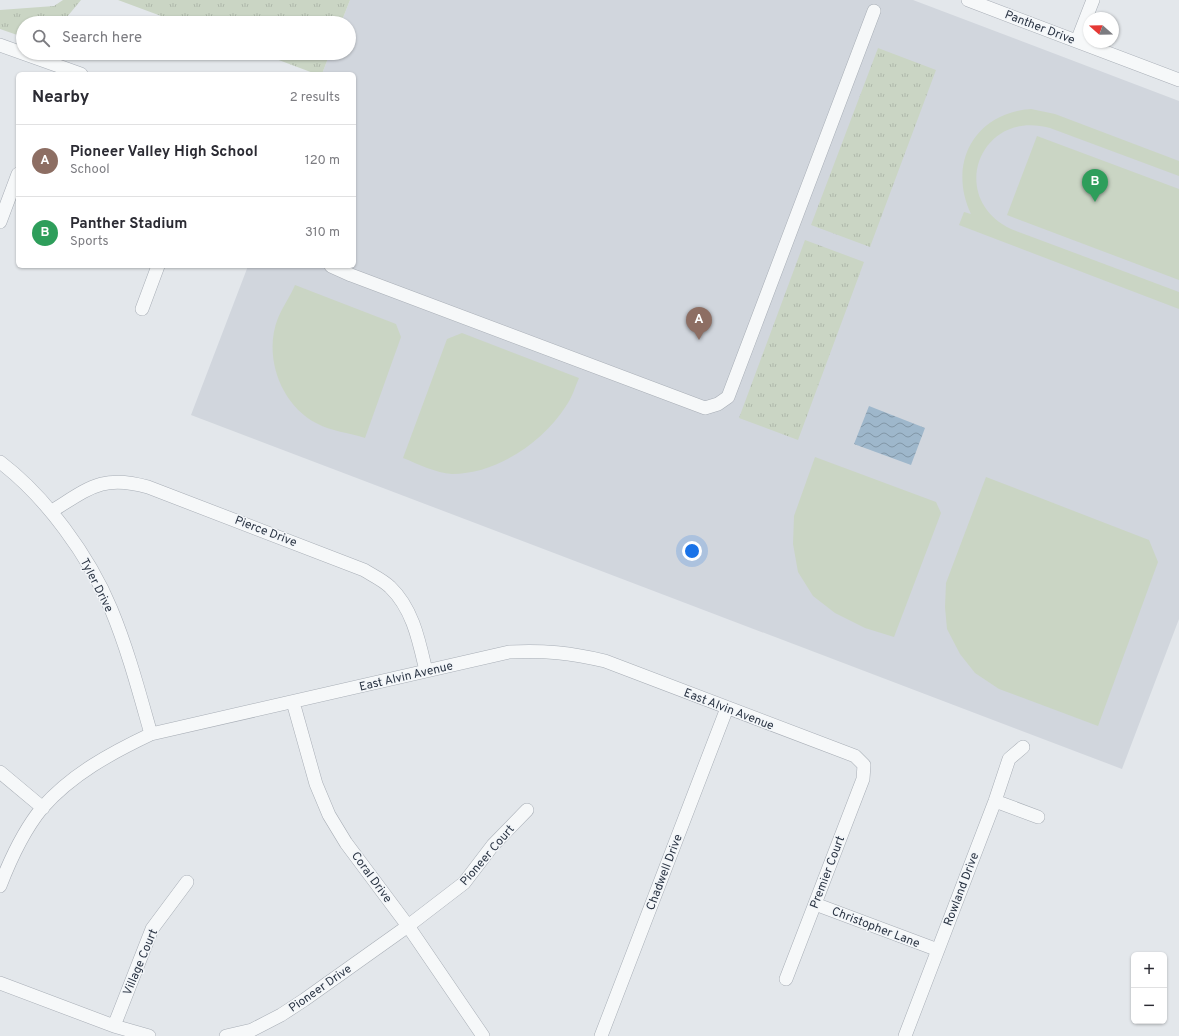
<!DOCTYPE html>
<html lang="en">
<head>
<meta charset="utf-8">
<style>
	body { margin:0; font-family:Overpass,sans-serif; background:#f2f2f3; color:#2b2b33 }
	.controls { position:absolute; right:12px; bottom:12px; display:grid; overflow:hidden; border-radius:6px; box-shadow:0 1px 3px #0004 }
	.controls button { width:36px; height:36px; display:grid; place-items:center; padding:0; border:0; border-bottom:1px solid #e1e1e2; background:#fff; color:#2b2b33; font:20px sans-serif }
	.compass { position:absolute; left:1083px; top:12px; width:36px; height:36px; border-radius:50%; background:#fff; box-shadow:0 1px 3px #0004; rotate:290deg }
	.you { position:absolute; left:692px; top:551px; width:14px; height:14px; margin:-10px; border:3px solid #fff; border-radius:50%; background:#1a73e8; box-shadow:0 0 0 6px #1a73e833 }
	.badge { display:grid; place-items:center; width:26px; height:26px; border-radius:50%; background:#d04965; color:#fff; font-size:13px; font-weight:700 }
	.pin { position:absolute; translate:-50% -33px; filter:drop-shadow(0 1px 2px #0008) }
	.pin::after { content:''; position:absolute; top:21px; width:14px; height:12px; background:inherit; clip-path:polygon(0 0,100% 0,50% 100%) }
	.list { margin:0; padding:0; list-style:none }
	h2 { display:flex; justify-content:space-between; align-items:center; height:52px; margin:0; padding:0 16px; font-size:17px }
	h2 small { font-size:13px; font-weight:400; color:#7c7c81 }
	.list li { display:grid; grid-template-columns:26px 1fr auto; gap:12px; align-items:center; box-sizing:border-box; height:72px; padding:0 16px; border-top:1px solid #e1e1e2 }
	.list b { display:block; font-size:15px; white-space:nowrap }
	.list p { margin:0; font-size:13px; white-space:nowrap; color:#7c7c81 }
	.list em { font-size:13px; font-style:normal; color:#7c7c81 }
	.icon { flex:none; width:22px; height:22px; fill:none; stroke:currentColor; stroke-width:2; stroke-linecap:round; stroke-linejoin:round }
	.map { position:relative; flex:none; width:1179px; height:1036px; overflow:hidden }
	.search { position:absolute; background:#fff; box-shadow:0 1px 3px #0004; left:16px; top:16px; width:340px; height:44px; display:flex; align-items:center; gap:10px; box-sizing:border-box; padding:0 14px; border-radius:22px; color:#7c7c81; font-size:15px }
	.panel { position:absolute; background:#fff; box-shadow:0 1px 3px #0004; left:16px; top:72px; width:340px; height:196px; border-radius:6px }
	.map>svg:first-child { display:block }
</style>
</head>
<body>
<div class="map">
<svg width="1179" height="1036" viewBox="0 0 1179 1036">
	<defs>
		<pattern id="park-tufts" width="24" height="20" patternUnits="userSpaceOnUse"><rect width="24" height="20" fill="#cad5c4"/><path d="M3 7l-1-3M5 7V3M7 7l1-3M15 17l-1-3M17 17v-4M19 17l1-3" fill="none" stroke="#aeb7aa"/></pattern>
		<pattern id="water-waves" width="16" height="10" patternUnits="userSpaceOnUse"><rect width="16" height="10" fill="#9eb7cb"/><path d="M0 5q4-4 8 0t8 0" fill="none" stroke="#8196a6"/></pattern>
	</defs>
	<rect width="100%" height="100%" fill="#e3e7eb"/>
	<path fill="#d1d6dd" d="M350 0H913L1179 101V619L1122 769 191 415 248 266H354V74H322L330 53H349V23H341Z"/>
	<path fill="#cad5c4" d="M1031 109 1055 114 1179 161V176L1050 128C980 108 946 198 1011 229L1179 292V309L959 225 964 212 971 214C947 163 975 113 1031 109Z
		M1037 136 1179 189V280L1007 215Z
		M295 285 396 324 401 337 365 438C348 432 332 432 316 423 280 404 263 355 278 318 283 306 290 297 295 285Z
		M462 333 579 378C575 387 572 398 566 406 543 442 497 474 452 474 436 473 418 464 403 458L447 339Z
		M815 457 936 502 941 513 894 637 865 628 835 613 813 596 798 572 793 544 794 516Z
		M986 477 1149 540 1158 562 1098 726 999 689 975 673 960 654 947 629 945 607 946 583Z"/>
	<path fill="url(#park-tufts)" d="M63 0H81L62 23H23V37L0 29V10L54 6Z
		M118 0H350L341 23H180Z
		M878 48 936 70 870 247 811 225Z
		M260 53H330L322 74H316Z
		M805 240 864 262 798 440 739 418Z"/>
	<path fill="url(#water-waves)" d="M869 406 925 428 911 465 854 444Z"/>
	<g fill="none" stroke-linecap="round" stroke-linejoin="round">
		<defs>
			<path id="minor" d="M968 0 1179 80
				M1077 41 1093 0
				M0 45 81 74
				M0 222 18 174
				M331 266 351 275 705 408 718 404 728 397 874 11
				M142 309 158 266
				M0 462C46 497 89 556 111 609 128 650 139 692 151 734
				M52 511C89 488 103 474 148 487L364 570C372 575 383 580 390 587 413 609 419 641 426 671
				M293 702 316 784 329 815 346 843 408 926 483 1036
				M0 772 43 808
				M995 801 1038 817
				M0 886C10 860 24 830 42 808 72 774 111 753 151 734L509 652C544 650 571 653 605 661L855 756 864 765 863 779 786 979
				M815 904 938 950
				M0 983 114 1026 149 1036
				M114 1026 152 929 187 882
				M226 1036 252 1030 281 1015 304 1000 408 926 464 883 493 845 527 810
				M601 1036 727 708
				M905 1036 995 801 1009 759 1023 747"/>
		</defs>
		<use href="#minor" stroke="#a8aeb6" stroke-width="14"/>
		<use href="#minor" stroke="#f6f8f9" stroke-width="13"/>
	</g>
	<g text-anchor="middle" stroke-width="3" stroke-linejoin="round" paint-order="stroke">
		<g font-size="12" fill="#2b3544" stroke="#f3f6f9">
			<text transform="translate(1040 27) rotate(21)" y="4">Panther Drive</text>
			<text transform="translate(266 531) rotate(21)" y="4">Pierce Drive</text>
			<text transform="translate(97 585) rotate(63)" y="4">Tyler Drive</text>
			<text transform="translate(406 676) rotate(-13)" y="4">East Alvin Avenue</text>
			<text transform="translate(729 709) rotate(21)" y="4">East Alvin Avenue</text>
			<text transform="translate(487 855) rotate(-49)" y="4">Pioneer Court</text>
			<text transform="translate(664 872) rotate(-69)" y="4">Chadwell Drive</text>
			<text transform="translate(827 872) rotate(-69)" y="4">Premier Court</text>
			<text transform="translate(372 877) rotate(54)" y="4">Coral Drive</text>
			<text transform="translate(961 889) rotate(-69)" y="4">Rowland Drive</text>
			<text transform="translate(876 927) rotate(21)" y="4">Christopher Lane</text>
			<text transform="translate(140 962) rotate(-67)" y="4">Village Court</text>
			<text transform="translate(320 988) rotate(-35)" y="4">Pioneer Drive</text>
		</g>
	</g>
</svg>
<div class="controls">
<button>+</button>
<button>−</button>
</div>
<svg class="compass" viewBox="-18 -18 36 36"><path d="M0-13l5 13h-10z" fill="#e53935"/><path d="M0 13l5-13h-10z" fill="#7c7c81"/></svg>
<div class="you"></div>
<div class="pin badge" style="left:699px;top:340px;background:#8d6e63">A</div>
<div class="pin badge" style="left:1095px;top:202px;background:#2e9e5b">B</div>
<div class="search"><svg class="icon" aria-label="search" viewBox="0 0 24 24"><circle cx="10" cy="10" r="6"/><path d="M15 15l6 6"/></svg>Search here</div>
<section class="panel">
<h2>Nearby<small>2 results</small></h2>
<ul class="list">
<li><span class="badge" style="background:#8d6e63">A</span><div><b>Pioneer Valley High School</b><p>School</p></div><em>120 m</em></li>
<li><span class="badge" style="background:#2e9e5b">B</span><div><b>Panther Stadium</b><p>Sports</p></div><em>310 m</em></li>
</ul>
</section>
</div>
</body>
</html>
